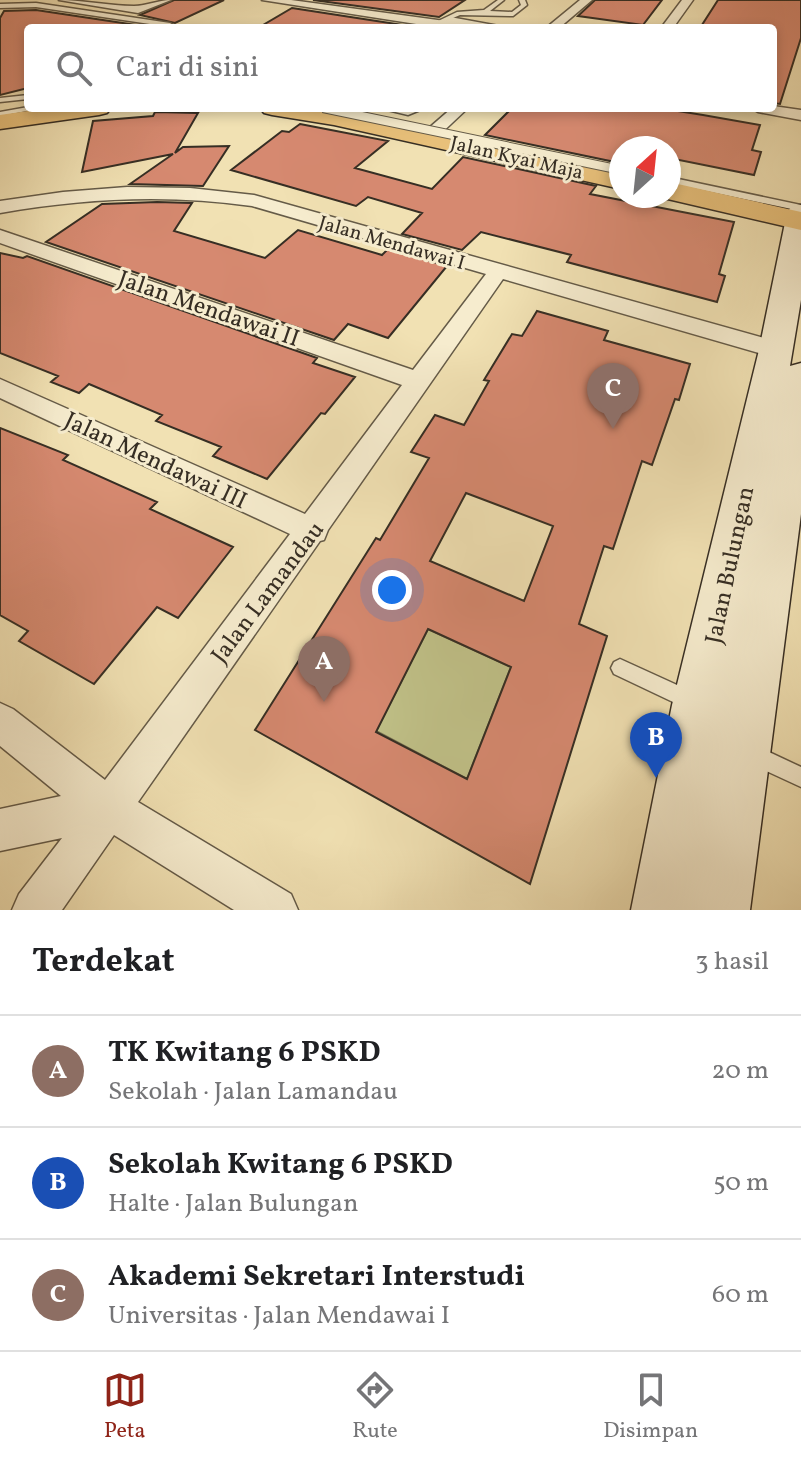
<!DOCTYPE html>
<html lang="id">
<head>
<meta charset="utf-8">
<style>
	body { margin:0; font-family:Vollkorn,serif; background:#f6f6f6; color:#202124 }
	.compass { position:absolute; left:609px; top:136px; width:72px; height:72px; border-radius:50%; background:#fff; box-shadow:0 4px 12px #0003; rotate:27deg }
	.you { position:absolute; left:392px; top:590px; width:28px; height:28px; margin:-20px; border:6px solid #fff; border-radius:50%; background:#1a73e8; box-shadow:0 0 0 12px #1a73e833 }
	.badge { display:grid; place-items:center; width:52px; height:52px; border-radius:50%; background:#8f2418; color:#fff; font-size:26px; font-weight:700 }
	.pin { position:absolute; translate:-50% -66px; filter:drop-shadow(0 2px 4px #0008) }
	.pin::after { content:''; position:absolute; top:42px; width:28px; height:24px; background:inherit; clip-path:polygon(0 0,100% 0,50% 100%) }
	.list { margin:0; padding:0; list-style:none }
	h2 { display:flex; justify-content:space-between; align-items:center; height:104px; margin:0; padding:0 32px; font-size:34px }
	h2 small { font-size:26px; font-weight:400; color:#757577 }
	.list li { display:grid; grid-template-columns:52px 1fr auto; gap:24px; align-items:center; box-sizing:border-box; height:112px; padding:0 32px; border-top:2px solid #e0e0e0 }
	.list b { display:block; font-size:30px; white-space:nowrap }
	.list p { margin:0; font-size:26px; white-space:nowrap; color:#757577 }
	.list em { font-size:26px; font-style:normal; color:#757577 }
	.icon { flex:none; width:44px; height:44px; fill:none; stroke:currentColor; stroke-width:2; stroke-linecap:round; stroke-linejoin:round }
	.map { position:relative; flex:none; width:801px; height:910px; overflow:hidden }
	.search { position:absolute; background:#fff; box-shadow:0 4px 12px #0003; left:24px; right:24px; top:24px; height:88px; display:flex; align-items:center; gap:20px; box-sizing:border-box; padding:0 28px; border-radius:8px; color:#757577; font-size:30px }
	.sheet { height:440px; background:#fff }
	nav { display:flex; justify-content:space-around; align-items:center; box-sizing:border-box; height:112px; border-top:2px solid #e0e0e0; background:#fff; font-size:22px; color:#757577 }
	nav a { display:grid; justify-items:center; gap:4px }
	nav .on { color:#8f2418 }
	.map>svg:first-child { display:block }
</style>
</head>
<body>
<div class="map">
<svg width="801" height="910" viewBox="0 0 801 910">
	<rect width="100%" height="100%" fill="#f1e1b3"/>
	<filter id="stains"><feTurbulence type="fractalNoise" baseFrequency=".0025" numOctaves="4"/><feColorMatrix values="0 0 0 0 .2 0 0 0 0 .09 0 0 0 0 .02 0 0 0 .5 -.17"/></filter>
	<radialGradient id="worn" r=".72"><stop offset=".6" stop-color="#630" stop-opacity="0"/><stop offset="1" stop-color="#630" stop-opacity=".3"/></radialGradient>
	<path fill="#c0c188" stroke="#7b7856" stroke-width="2" d="M428 629 511 667 467 779 376 731Z"/>
	<path fill="#d68970" stroke="#362e24" stroke-width="2" fill-rule="evenodd" d="M174 0H224L175 23 140 15Z
		M313 0H465L439 17Z
		M595 0H662L643 25 578 16Z
		M718 0H801V38L780 104 773 103V28H700Z
		M292 8 422 28H258Z
		M36 10 156 28H28V88L0 95V18L4 11Z
		M512 108H659L703 115 760 125 752 150 761 152 754 175 669 158V148H621L615 162 485 135Z
		M155 112 198 113 175 153 183 147 229 146 203 186 130 184 173 154 82 172 93 121 153 116Z
		M300 124 388 141 355 168 432 189 463 157 596 186 590 194 734 222 719 274 725 276 717 302 567 262 571 255 481 232 462 250 402 234 422 213 368 197 356 206 231 170 282 131 289 132Z
		M157 202 192 203 174 231 265 258 298 230 382 255 388 249 447 266 388 338 348 324 334 340 46 242 102 204Z
		M0 253 23 258 27 256 317 358 313 363 355 377 325 414 321 413 267 479 213 456 221 447 156 421 162 415 89 384 79 393 51 382 58 376 0 353Z
		M537 311 608 331 604 340 690 364 679 400 675 399 652 465 642 461 613 549 604 546 579 624 607 636 530 884 255 730 376 538 380 540 429 458 411 452 435 415 464 425 489 381 484 380 512 334 522 336ZM466 493 553 526 524 601 430 561ZM428 629 511 667 467 779 376 732Z
		M0 428 68 455 63 460 157 502 150 509 233 547 178 618 157 607 94 684 19 641 28 631 0 615Z"/>
	<g fill="none" stroke-linecap="round" stroke-linejoin="round">
		<defs>
			<path id="lane" d="M498 0H504L490 11 512 12 521 5 519 0H525L527 5 513 16 460 15 439 24 434 23 457 12 484 10Z
				M36 3 170 23 173 25 170 27 36 7 0 8V4Z
				M28 95V99L0 102V98Z
				M28 107 43 108 0 116V112Z
				M379 108 407 111 425 108 408 115Z
				M669 177 801 205V211L669 183Z
				M620 659 699 695 701 702 699 709 692 711 614 674 611 668 614 662Z
				M754 745 801 767V787L747 762 744 755 747 748Z"/>
			<path id="street" d="M59 0C84 0 109 6 134 6 147 6 158 0 171 0L138 13Z
				M262 0H291L445 21 450 17 510 28H442Z
				M580 0H592L559 28H546Z
				M682 0H693L673 28H661Z
				M773 106 801 110V120L758 112 751 108Z
				M452 108H468L434 140H422V134Z
				M127 187 190 188 254 195 785 344 788 350 785 356 776 358 503 279 328 530 324 540 320 541 138 802 291 894 298 910H234L114 835 62 910H12L19 894 62 838 0 851V809L61 796 0 746V703L13 709 105 780 290 534 0 398V379L305 514 402 385 0 243V230L413 370 486 274 252 206C167 194 85 198 0 213V201L63 192Z"/>
			<path id="secondary" d="M801 205V300L790 366 801 363V514L750 910H631L672 705 759 350 787 213 791 207Z"/>
			<path id="primary" d="M48 108H111L107 113 99 115 0 129V115Z
				M260 108 334 111 621 173V189L334 125 272 115 264 113Z
				M669 182 801 212V230L659 197 669 196Z"/>
		</defs>
		<use href="#lane" stroke="#655b48" stroke-width="3"/>
		<use href="#street" stroke="#655b48" stroke-width="3"/>
		<use href="#secondary" stroke="#362e24" stroke-width="3"/>
		<use href="#primary" stroke="#362e24" stroke-width="3"/>
		<use href="#lane" fill="#f6ecce" fill-rule="evenodd"/>
		<use href="#street" fill="#f6ecce" fill-rule="evenodd"/>
		<use href="#secondary" fill="#f6ecce" fill-rule="evenodd"/>
		<use href="#primary" fill="#e8c07a" fill-rule="evenodd"/>
		<defs>
			<path id="lane-bridge" d="M323 108 621 170"/>
		</defs>
		<use href="#lane-bridge" stroke="#655b48" stroke-width="10" stroke-linecap="butt"/>
		<use href="#lane-bridge" stroke="#f6ecce" stroke-width="8"/>
	</g>
	<g text-anchor="middle" stroke-width="6" stroke-linejoin="round" paint-order="stroke">
		<g font-size="20" fill="#362e24" stroke="#f6ecce">
			<text transform="translate(517 157) rotate(13)" y="7">Jalan Kyai Maja</text>
			<text transform="translate(392 242) rotate(16)" y="7">Jalan Mendawai I</text>
		</g>
		<g font-size="24" fill="#362e24" stroke="#f6ecce">
			<text transform="translate(209 308) rotate(19)" y="8">Jalan Mendawai II</text>
			<text transform="translate(156 460) rotate(25)" y="8">Jalan Mendawai III</text>
			<text transform="translate(729 565) rotate(-78)" y="8">Jalan Bulungan</text>
			<text transform="translate(267 592) rotate(-53)" y="8">Jalan Lamandau</text>
		</g>
	</g>
	<rect width="100%" height="100%" filter="url(#stains)"/>
	<rect width="100%" height="100%" fill="url(#worn)"/>
</svg>
<svg class="compass" viewBox="-18 -18 36 36"><path d="M0-13l5 13h-10z" fill="#e53935"/><path d="M0 13l5-13h-10z" fill="#757577"/></svg>
<div class="you"></div>
<div class="pin badge" style="left:324px;top:702px;background:#8d6e63">A</div>
<div class="pin badge" style="left:656px;top:778px;background:#1a4fb4">B</div>
<div class="pin badge" style="left:613px;top:429px;background:#8d6e63">C</div>
<div class="search"><svg class="icon" aria-label="search" viewBox="0 0 24 24"><circle cx="10" cy="10" r="6"/><path d="M15 15l6 6"/></svg>Cari di sini</div>
</div>
<section class="sheet">
<h2>Terdekat<small>3 hasil</small></h2>
<ul class="list">
<li><span class="badge" style="background:#8d6e63">A</span><div><b>TK Kwitang 6 PSKD</b><p>Sekolah · Jalan Lamandau</p></div><em>20 m</em></li>
<li><span class="badge" style="background:#1a4fb4">B</span><div><b>Sekolah Kwitang 6 PSKD</b><p>Halte · Jalan Bulungan</p></div><em>50 m</em></li>
<li><span class="badge" style="background:#8d6e63">C</span><div><b>Akademi Sekretari Interstudi</b><p>Universitas · Jalan Mendawai I</p></div><em>60 m</em></li>
</ul>
</section>
<nav>
<a class="on"><svg class="icon" aria-label="map" viewBox="0 0 24 24"><path d="M3 6l6-2 6 2 6-2v14l-6 2-6-2-6 2zM9 4v14M15 6v14"/></svg>Peta</a>
<a><svg class="icon" aria-label="directions" viewBox="0 0 24 24"><path d="M12 3l9 9-9 9-9-9zM9 14v-3h6M13 9l2 2-2 2"/></svg>Rute</a>
<a><svg class="icon" aria-label="saved" viewBox="0 0 24 24"><path d="M7 4h10v16l-5-4-5 4z"/></svg>Disimpan</a>
</nav>
</body>
</html>
